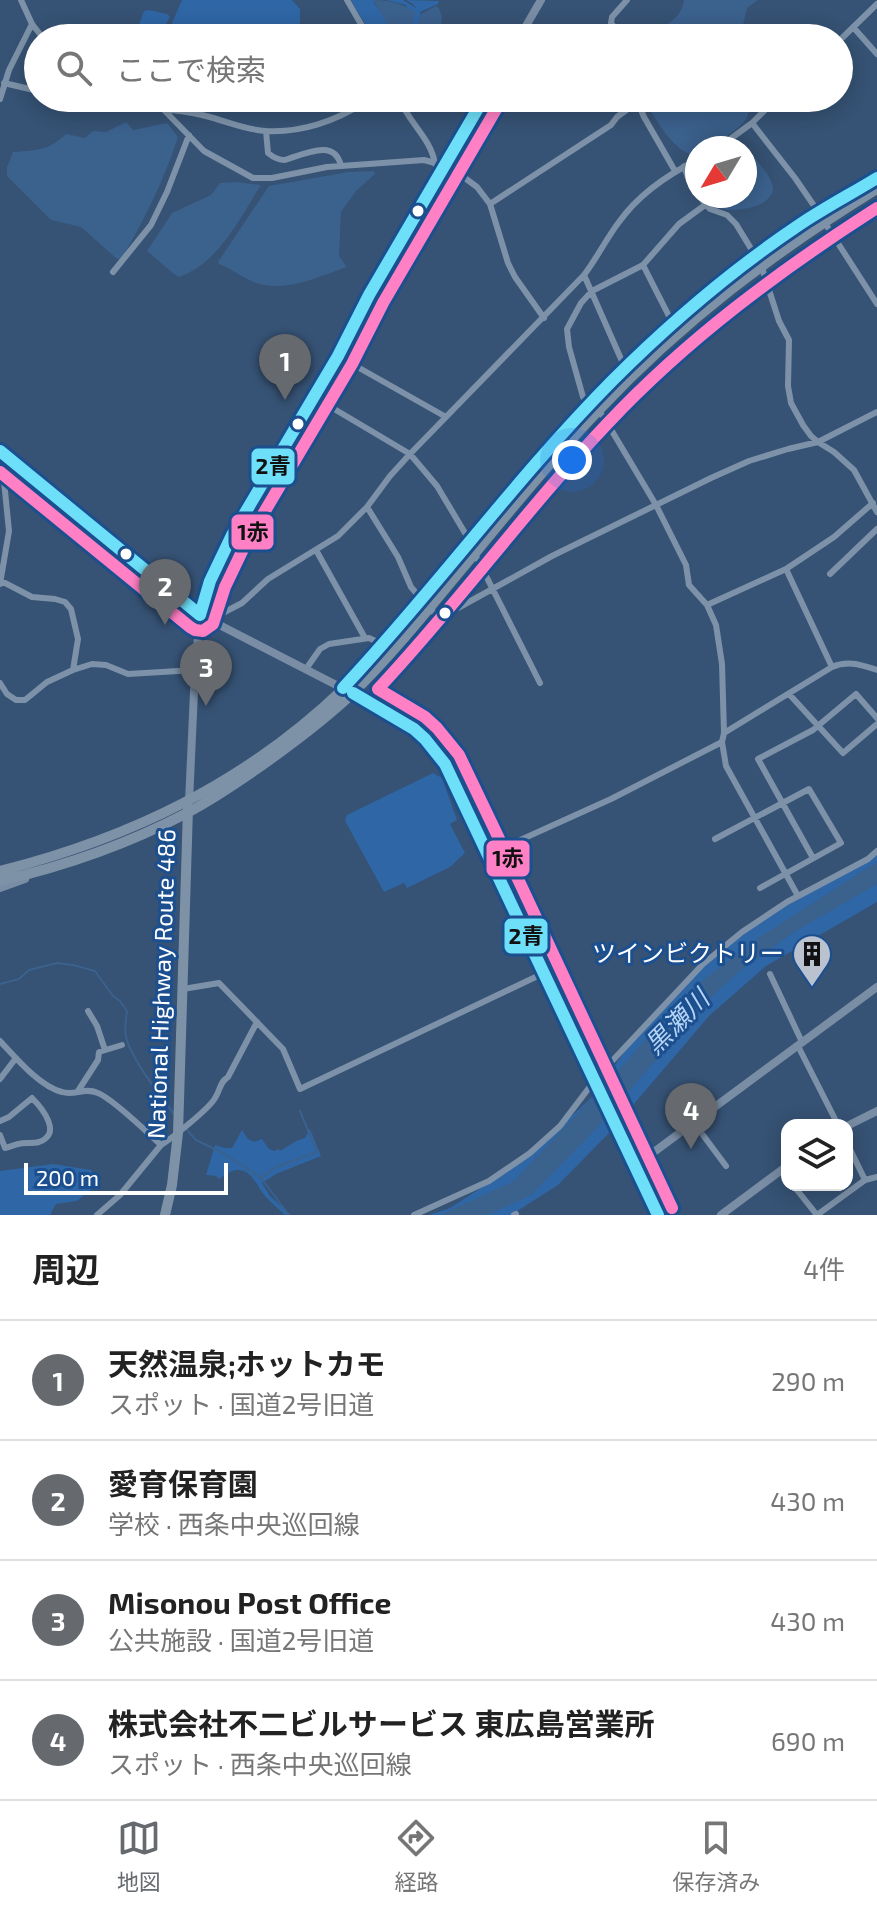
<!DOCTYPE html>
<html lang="ja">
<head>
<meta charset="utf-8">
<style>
	body { margin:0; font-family:"Exo 2","Noto Sans JP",sans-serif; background:#f6f6f6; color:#222 }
	.controls { position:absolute; right:24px; bottom:24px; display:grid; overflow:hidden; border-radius:16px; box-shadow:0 4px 20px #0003 }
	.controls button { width:72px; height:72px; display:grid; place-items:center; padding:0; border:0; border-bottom:2px solid #e0e0e0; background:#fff; color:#222; font:40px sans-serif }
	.compass { position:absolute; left:685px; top:136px; width:72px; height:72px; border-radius:50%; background:#fff; box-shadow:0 4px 20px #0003; rotate:232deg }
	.scale { position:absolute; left:24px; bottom:20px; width:204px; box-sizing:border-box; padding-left:8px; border:4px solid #fff; border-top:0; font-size:22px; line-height:28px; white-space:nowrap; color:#fff; -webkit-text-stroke:6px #1b4f8f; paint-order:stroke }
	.you { position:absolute; left:572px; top:460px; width:28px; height:28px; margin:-20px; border:6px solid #fff; border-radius:50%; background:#1a73e8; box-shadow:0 0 0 12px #1a73e833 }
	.badge { display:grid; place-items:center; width:52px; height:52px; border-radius:50%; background:#666a6f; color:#fff; font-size:26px; font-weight:700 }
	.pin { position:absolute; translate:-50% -66px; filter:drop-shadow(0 2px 4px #0008) }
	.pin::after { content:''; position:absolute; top:42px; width:28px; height:24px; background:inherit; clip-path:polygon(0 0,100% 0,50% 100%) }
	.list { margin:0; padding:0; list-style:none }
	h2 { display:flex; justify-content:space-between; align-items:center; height:104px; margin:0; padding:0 32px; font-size:34px }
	h2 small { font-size:26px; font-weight:400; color:#767676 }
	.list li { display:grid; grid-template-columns:52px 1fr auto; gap:24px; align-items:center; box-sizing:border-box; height:120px; padding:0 32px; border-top:2px solid #e0e0e0 }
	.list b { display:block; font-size:30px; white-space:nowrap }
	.list p { margin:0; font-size:26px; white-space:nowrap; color:#767676 }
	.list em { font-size:26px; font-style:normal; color:#767676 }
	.icon { flex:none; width:44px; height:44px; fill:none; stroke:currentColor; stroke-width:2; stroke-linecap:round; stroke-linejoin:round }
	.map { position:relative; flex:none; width:877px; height:1215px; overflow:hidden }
	.search { position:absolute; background:#fff; box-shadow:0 4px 20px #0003; left:24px; right:24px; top:24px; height:88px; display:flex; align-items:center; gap:20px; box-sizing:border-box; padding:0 28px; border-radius:44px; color:#767676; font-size:30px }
	.sheet { height:584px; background:#fff }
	nav { display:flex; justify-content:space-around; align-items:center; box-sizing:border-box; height:112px; border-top:2px solid #e0e0e0; background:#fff; font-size:22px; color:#767676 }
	nav a { display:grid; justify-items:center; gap:4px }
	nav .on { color:#666a6f }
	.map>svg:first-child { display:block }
</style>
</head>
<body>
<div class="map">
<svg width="877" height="1215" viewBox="0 0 877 1215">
	<rect width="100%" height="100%" fill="#365274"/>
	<path fill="#2f66a5" d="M182 0H292L300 9V23L285 36 286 38H176L168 32Z
		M351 0H375L374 3 398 36 402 38H373Z
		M386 0H403L416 8 413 4 406 0 439 1 438 4 420 12 421 17 412 38H406L413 22 406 5Z
		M149 10 167 14 170 17 164 28 168 38H137L138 27 144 11Z
		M433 773 442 778 457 820 450 824 465 853 450 867 407 888 404 883 384 892 345 821 347 815Z
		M877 854V902L766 966 709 1016 611 1131 558 1185 511 1215H429L450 1208 523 1161 591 1098 638 1033 691 978 748 928Z
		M310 1129 321 1156 276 1174 262 1183 270 1196 291 1215H285C279 1209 271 1203 265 1196 257 1187 252 1169 237 1170 231 1170 224 1176 219 1179L216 1176 206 1175 215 1145 224 1148H232L242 1130 248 1139 254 1142 262 1139 269 1149 274 1151 279 1149 280 1151 296 1141 305 1138Z
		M53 1164 91 1170 99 1183 77 1201 56 1204 50 1215H0V1171Z"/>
	<path fill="#3b618d" d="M375 0C389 0 404 4 415 12L413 22 406 38C389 36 384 15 374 2Z
		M684 0H758L747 8 740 38H657C664 21 681 22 684 0Z
		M436 6 439 8 442 17 439 38H412L421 14Z
		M643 98H747C748 104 750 112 747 117 740 130 711 148 697 148V151L690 154C672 149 653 115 643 98Z
		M126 122 133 130 167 123 178 137C164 181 145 218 122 258L117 259 81 227 51 220 7 176V167L13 152C37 150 48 151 66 134L85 138 93 131 106 132Z
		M740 145 745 146C752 155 772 176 773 188 773 208 732 213 719 208 712 205 709 201 704 196H745V148H736Z
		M374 171 375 174 356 191 341 212 339 256 347 267C317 277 285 294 254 282 241 277 232 269 219 264L218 262 269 186 348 172Z
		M237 182 261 185C240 218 219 263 179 277L174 274 147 251 172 213 211 195 220 183Z
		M877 862V884L794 932 742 969 713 995 591 1134 531 1195 487 1215H440L513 1182 627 1061 669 1013 706 978 760 937Z"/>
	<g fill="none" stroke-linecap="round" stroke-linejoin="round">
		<path stroke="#3b618d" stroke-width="2" d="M0 984 19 979 29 970 57 963 73 965 95 971 113 996 120 1001 127 1011C126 1019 124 1028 126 1037 131 1059 160 1095 174 1114
			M187 1130 196 1140 223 1153 261 1178 289 1215
			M261 1178 276 1167 317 1152 300 1111"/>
		<path stroke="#7d92a8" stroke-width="6" d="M21 0 32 24 43 38
			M347 0 369 38
			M853 27 877 54
			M623 38 611 23 612 17 627 0
			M839 41 877 4
			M4 83 38 91
			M110 98 139 101 163 109 204 151 253 178H272L327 167 424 160 450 167 477 187 490 204 508 263 515 277 544 318
			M399 98C408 122 431 138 435 164
			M636 98 644 117 675 171
			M0 99 9 70 32 24
			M163 109C178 111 192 112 206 116 226 121 245 130 266 131 301 133 336 121 365 102L367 98
			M752 123 795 178 819 213
			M266 131 268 153C274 158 278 160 285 160 305 154 335 138 341 166
			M718 148 752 123 777 98
			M684 166 689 181 697 193
			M699 196 710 209 727 215 736 224 761 265 779 321 789 340 788 386 791 403 803 425 811 436 818 442 834 452 854 470 877 512
			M490 204 611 125 617 117 637 102
			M825 223 877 304
			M113 272 151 225 167 192 189 135
			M584 275 625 368
			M673 324 643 265 679 224 705 205
			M338 356 446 417
			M314 397 410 454 437 486 471 543
			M590 405 583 397 569 347 567 329 581 303 592 291 643 265
			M597 411 603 416 656 505 686 565 689 585 707 605 716 625 722 664 724 733 722 742 726 766 798 896
			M367 507 398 557 411 587 423 601
			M316 550 365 638
			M475 554 540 683
			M786 569 832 667
			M830 574 877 529
			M1 581 32 597 55 599 65 602 71 609 78 639 73 670
			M0 584 9 531 1 451
			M707 605 786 569 834 537 873 503
			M429 609 436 614 444 613 458 608 552 556 711 478 749 461 788 449 818 442 877 412
			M203 615H219L242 603 268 579 338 536 367 507 390 476 410 454 584 275C597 258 606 239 619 222 639 194 667 175 697 160
			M306 669 320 649 329 644 369 638 384 645
			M0 683 7 694 16 700H25L47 682 73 670 92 664 106 665 128 674 195 670
			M789 694 843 753 877 724
			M724 733 832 667C848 660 861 665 877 670
			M715 839 809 789 841 843 760 888
			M489 854 611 799 722 742
			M813 858 758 759 813 730 856 694 877 718
			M770 974 802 1042
			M183 989 219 983 283 1049 300 1089 544 973
			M88 1011 97 1026 105 1050
			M0 1041C15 1057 40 1087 62 1092 75 1096 84 1087 98 1093 113 1099 148 1133 161 1145 171 1139 210 1108 215 1098 221 1089 219 1083 228 1077L257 1022
			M798 1046 838 1125
			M0 1079 16 1058
			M78 1091 98 1060 99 1052 122 1045
			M0 1121 9 1117 32 1098C42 1108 63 1134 39 1142 32 1144 25 1142 18 1144 14 1145 10 1147 5 1148L0 1135
			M694 1123 726 1166
			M847 1143 865 1180
			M793 1185 817 1215
			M97 1215 120 1195 161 1145
			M414 1215 489 1181 530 1153 560 1126 598 1076 703 964 742 932 787 902 868 859 877 851
			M514 1215 516 1214
			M817 1215 865 1180 877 1177"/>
		<path stroke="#798da4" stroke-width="8" d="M519 38 541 0
			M0 451 200 615 381 708 414 729 425 739 445 764 489 854 658 1215
			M189 802 195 670 200 615 210 581 232 535 338 356 369 295 484 98
			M0 888 25 879
			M847 1126 877 1111
			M635 1166 877 987
			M721 1215 787 1166"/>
		<path stroke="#7e92a7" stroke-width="10" d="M0 871C130 838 245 783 343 689 389 644 429 593 470 543 508 496 548 450 589 406 633 358 681 316 732 276 751 261 770 246 790 232 818 212 848 195 877 178
			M0 881C65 866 128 844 187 813 219 796 249 775 278 754 304 735 330 715 353 693 392 655 426 612 461 570 506 516 550 461 599 410 683 321 773 253 877 189
			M165 1215 172 1185 178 1133 188 808"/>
		<defs>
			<path id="bus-1" d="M0 451 200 615 210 581 232 535 338 356 369 295 484 98
				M343 688C436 589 516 478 612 381 669 324 732 270 799 225 824 208 851 194 877 178
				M353 693 414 729 425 739 445 764 658 1215"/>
			<path id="bus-2" d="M0 472 190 627 195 630 203 631 213 624 225 587 246 543 352 364 383 303 498 106
				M672 1208 503 847 459 755 437 728 425 717 378 689C458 604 527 508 608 423 687 339 780 270 877 208"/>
		</defs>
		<use href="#bus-1" stroke="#1b4f8f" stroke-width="18"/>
		<use href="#bus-2" stroke="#1b4f8f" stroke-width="18"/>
		<use href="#bus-1" stroke="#6ddff8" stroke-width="12"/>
		<use href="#bus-2" stroke="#ff80c5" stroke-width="12"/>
	</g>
	<defs>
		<symbol id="building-pin" viewBox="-11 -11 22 30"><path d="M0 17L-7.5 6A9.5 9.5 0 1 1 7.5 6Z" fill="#b9c2ce" stroke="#1b4f8f"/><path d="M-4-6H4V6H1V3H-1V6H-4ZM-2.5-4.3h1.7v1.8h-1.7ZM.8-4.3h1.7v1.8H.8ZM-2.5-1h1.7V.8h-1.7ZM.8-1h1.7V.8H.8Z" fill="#111"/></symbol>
	</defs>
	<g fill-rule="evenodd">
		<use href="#building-pin" x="790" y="932" width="44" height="60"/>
	</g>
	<g fill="#fff" stroke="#1b4f8f" stroke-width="3">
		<circle cx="418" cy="211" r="7"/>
		<circle cx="298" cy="424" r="7"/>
		<circle cx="126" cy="554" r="7"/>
		<circle cx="445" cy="613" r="7"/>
	</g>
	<g text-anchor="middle" stroke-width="6" stroke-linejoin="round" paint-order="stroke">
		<g font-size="24" fill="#fff" stroke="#1b4f8f" text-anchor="end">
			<text x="784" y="962">ツインビクトリー</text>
		</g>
		<g font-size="24" fill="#fff" stroke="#1b4f8f">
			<text transform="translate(162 984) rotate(-88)" y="8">National Highway Route 486</text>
		</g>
		<g font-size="26" font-style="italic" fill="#b5d3f5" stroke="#1b4f8f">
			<text transform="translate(677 1022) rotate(-45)" y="9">黒瀬川</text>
		</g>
	</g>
	<g stroke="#1b4f8f" stroke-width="3">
		<rect x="250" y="447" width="46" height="39" rx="8" fill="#6ddff8"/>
		<rect x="230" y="513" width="45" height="38" rx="8" fill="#ff80c5"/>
		<rect x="485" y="839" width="46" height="39" rx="8" fill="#ff80c5"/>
		<rect x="503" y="917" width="46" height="38" rx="8" fill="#6ddff8"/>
	</g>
	<g font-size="22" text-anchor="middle" font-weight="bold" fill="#111">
		<text x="273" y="474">2青</text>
		<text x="253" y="540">1赤</text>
		<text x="508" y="866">1赤</text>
		<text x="526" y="944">2青</text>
	</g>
</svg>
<div class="controls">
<button><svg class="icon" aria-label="layers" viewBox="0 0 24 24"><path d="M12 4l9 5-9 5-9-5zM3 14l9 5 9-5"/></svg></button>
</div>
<svg class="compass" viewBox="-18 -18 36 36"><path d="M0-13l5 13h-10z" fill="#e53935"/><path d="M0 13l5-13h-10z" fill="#767676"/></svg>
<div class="scale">200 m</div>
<div class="you"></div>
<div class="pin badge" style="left:285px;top:400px">1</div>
<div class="pin badge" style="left:165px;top:625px">2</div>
<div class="pin badge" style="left:206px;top:706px">3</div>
<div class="pin badge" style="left:691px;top:1149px">4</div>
<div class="search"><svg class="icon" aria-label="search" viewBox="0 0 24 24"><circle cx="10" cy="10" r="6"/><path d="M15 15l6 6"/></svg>ここで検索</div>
</div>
<section class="sheet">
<h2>周辺<small>4件</small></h2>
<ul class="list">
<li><span class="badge">1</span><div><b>天然温泉;ホットカモ</b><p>スポット · 国道2号旧道</p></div><em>290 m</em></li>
<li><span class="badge">2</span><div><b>愛育保育園</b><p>学校 · 西条中央巡回線</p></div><em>430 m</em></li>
<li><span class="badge">3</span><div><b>Misonou Post Office</b><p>公共施設 · 国道2号旧道</p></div><em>430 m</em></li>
<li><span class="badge">4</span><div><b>株式会社不二ビルサービス 東広島営業所</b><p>スポット · 西条中央巡回線</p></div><em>690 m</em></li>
</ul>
</section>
<nav>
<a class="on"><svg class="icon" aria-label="map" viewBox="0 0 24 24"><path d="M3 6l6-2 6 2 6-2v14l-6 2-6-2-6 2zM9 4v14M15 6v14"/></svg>地図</a>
<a><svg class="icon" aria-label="directions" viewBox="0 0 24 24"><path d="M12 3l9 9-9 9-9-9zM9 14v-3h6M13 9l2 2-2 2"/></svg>経路</a>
<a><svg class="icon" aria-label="saved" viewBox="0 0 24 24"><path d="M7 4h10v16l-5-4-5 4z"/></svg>保存済み</a>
</nav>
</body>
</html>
